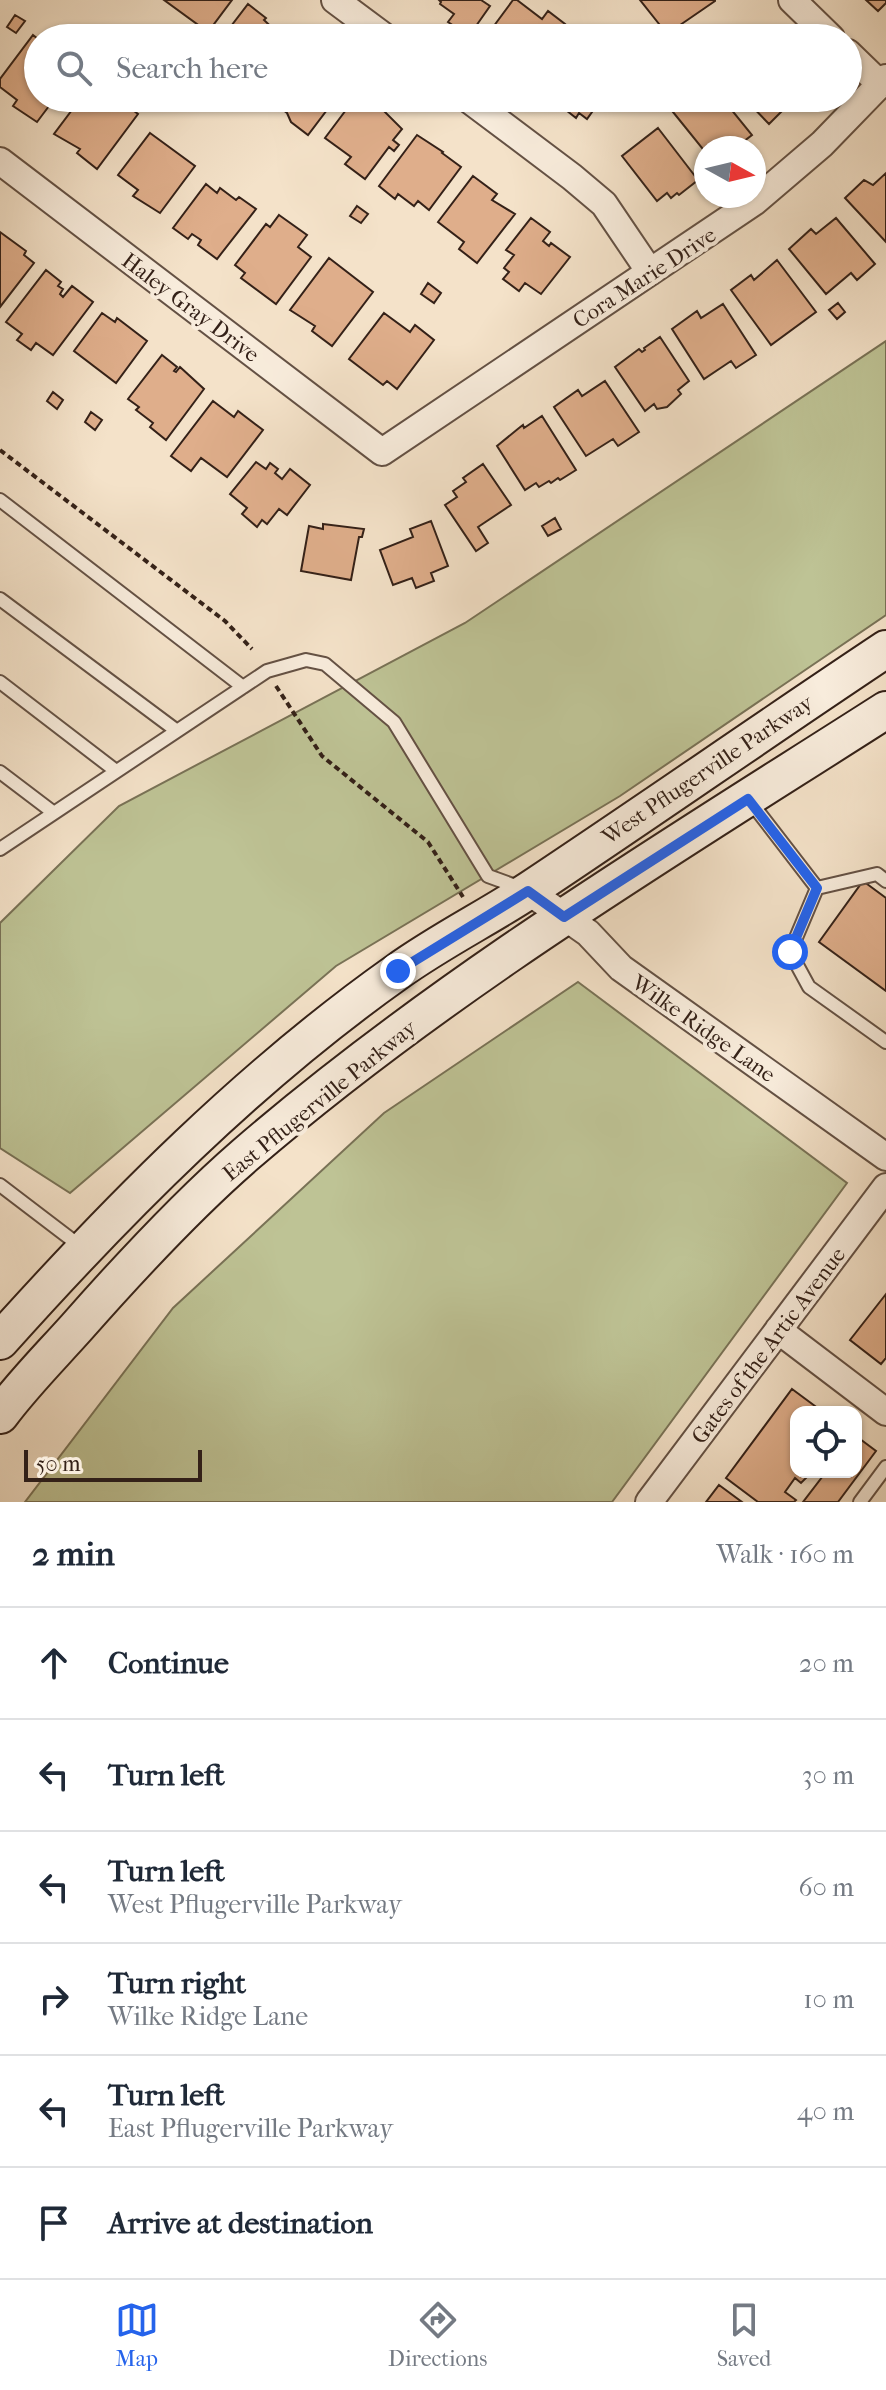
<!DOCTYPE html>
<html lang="en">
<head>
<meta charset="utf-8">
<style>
	body { margin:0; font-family:"IM FELL French Canon",serif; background:#f2f2f3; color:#1f2937 }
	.controls { position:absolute; right:24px; bottom:24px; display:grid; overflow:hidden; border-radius:16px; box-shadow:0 2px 6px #0004 }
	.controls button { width:72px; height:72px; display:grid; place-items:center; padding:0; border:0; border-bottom:2px solid #e0e1e3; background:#fff; color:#1f2937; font:40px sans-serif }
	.compass { position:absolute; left:694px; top:136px; width:72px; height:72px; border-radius:50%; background:#fff; box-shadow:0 2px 6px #0004; rotate:98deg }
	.scale { position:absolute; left:24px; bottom:20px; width:178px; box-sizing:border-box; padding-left:8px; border:4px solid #342118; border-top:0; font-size:22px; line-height:28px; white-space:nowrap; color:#342118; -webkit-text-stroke:6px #f8ecdc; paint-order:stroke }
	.stop { position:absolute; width:24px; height:24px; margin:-18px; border:6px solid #2563eb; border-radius:50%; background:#fff }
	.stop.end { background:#2563eb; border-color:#fff; box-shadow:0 2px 8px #0008 }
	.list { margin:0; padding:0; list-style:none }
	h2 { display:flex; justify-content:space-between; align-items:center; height:104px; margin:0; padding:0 32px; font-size:34px }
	h2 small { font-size:26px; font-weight:400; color:#747a83 }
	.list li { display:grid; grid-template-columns:52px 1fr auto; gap:24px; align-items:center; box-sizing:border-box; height:112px; padding:0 32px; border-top:2px solid #e0e1e3 }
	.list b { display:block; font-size:30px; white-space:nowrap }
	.list p { margin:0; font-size:26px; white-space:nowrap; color:#747a83 }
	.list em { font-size:26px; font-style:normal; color:#747a83 }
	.icon { flex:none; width:44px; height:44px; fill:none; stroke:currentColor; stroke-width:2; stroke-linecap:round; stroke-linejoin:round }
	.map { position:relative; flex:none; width:886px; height:1502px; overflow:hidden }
	.search { position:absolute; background:#fff; box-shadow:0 2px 6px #0004; left:24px; right:24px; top:24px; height:88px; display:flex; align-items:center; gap:20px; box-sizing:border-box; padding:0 28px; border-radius:44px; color:#747a83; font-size:30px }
	.sheet { height:776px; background:#fff }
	nav { display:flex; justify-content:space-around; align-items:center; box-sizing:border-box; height:112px; border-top:2px solid #e0e1e3; background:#fff; font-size:22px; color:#747a83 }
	nav a { display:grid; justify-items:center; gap:4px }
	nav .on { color:#2563eb }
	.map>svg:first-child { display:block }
</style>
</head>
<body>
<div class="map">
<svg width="886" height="1502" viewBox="0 0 886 1502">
	<rect width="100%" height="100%" fill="#f4e2c9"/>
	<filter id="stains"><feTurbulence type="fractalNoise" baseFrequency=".0025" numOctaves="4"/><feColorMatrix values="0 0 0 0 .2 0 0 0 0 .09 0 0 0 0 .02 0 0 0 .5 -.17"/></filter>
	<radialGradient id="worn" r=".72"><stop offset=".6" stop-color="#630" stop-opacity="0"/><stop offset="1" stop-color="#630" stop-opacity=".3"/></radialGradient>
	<path fill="#bec395" stroke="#797256" stroke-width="2" d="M886 341V615L620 796 336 966 70 1193 0 1148V923L119 806 465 623Z
		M578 982 847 1183 612 1502H25L173 1308 384 1113Z"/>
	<path fill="#dfae8b" stroke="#342118" stroke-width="2" d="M164 0H232L208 32Z
		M439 0H481L490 6 469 36 448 22 454 14 440 4 441 2Z
		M513 0H517L542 19 548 11 565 24 555 38H485Z
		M640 0H715V1L667 34Z
		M866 0H886V3L878 11Z
		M248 4 266 18 264 20 283 38H222Z
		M15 15 25 21 16 33 7 27Z
		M33 35 38 39V98H55L37 122 13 106 17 100 0 87V79Z
		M81 98H126L122 102 138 114 97 169 77 153 80 149 54 134Z
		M275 98H336L308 135 291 122 287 113 278 106 281 102Z
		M355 98H371L402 129 393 140 399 145 394 151 389 147 365 179 345 164 351 157 325 138Z
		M550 98H602L587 119 579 113 576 118 561 106 564 102 562 100 559 105Z
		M688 98H722L752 135 735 148H706V153L673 112Z
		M744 98H795L769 124Z
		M658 128 698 180 679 195 677 193 671 198 667 193 657 201 622 156Z
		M150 133 195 166 160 213 133 196 138 190 118 175Z
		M417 135 443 152 442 153 461 167 429 210 418 201 414 206 398 194 395 199 379 186Z
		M886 173V242L845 198 864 180 873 185Z
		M473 176 497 194 492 200 515 214 477 263 459 249 464 242 438 222Z
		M206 184 217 193 220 188 236 200 239 197 256 209 217 259 198 245 201 240 192 234 188 239 173 228Z
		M357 206 368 214 361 223 350 216Z
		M279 215 307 235 298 247 311 257 276 304 241 278 245 273 235 265 266 224 270 227Z
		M531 218 550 232 543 241 549 246 551 243 570 257 541 294 525 283 519 291 503 279 509 272 504 268 514 255 506 250Z
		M836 218 875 264 857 280 851 273 826 294 789 249 811 229 816 234Z
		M0 232 26 251 24 255 34 263 0 307Z
		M329 258 373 292 332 346 312 331 315 326 290 310Z
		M777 260 816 312 771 345 731 290 751 275 754 280Z
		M46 270 61 282 58 286 63 289 60 294 63 297 72 286 93 302 53 355 36 343 31 350 17 340 22 334 6 322Z
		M428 283 441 293 434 303 421 294Z
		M838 303 845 312 837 319 829 310Z
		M723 304 756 355 736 368 731 361 704 379 672 329 697 311 701 318Z
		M102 313 115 322 117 318 147 341 116 383 74 351Z
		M384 313 410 332 415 325 434 340 397 389 387 381 383 385 349 359Z
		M660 337 689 381 678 390 681 394 667 407 657 409 654 404 645 411 615 367 639 349 642 352 645 350 644 348Z
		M162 355 177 367 174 371 176 372 180 367 204 389 166 440 150 427 153 423 136 410 139 407 128 399Z
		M605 381 639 432 618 446 613 439 586 456 554 407 578 390 582 396Z
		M53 392 63 400 57 409 47 401Z
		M213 401 234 417 238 411 263 430 227 477 201 458 191 471 171 456Z
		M91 412 102 420 95 430 85 422Z
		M542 416 576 470 560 480 558 478 551 483 549 481 539 487 536 483 525 490 497 446 519 428 523 425 524 428Z
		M256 462 266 469 270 463 278 469 275 473 282 479 290 469 310 485 287 515 279 509 267 524 262 520 257 527 242 514 247 508 230 494Z
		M483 464 511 505 478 527 488 543 476 551 445 505 457 497 453 491 466 482 463 478Z
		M555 518 561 529 548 536 542 526Z
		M431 521 448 566 431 573 434 581 416 588 412 578 393 585 380 550 413 537 410 529Z
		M323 524 364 529 362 537H359L351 580 301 571 309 526 323 529Z
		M863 881 886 898V991L819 942Z
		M886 1294V1358L881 1364 850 1340Z
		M792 1389 823 1412H796V1472H812L801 1483 795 1478 785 1492 796 1500 794 1502H758L726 1478Z
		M856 1436 876 1451 838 1502H803L826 1472H856Z
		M719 1485 742 1502H706Z"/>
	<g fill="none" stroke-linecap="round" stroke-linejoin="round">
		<defs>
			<path id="service" d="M0 500 243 687
				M0 599 177 731
				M0 682 116 771
				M0 772 54 813
				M750 801 817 888
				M0 849 267 671 306 660 325 664 394 722 488 876 521 888
				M817 888 790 952 809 987 886 1042
				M817 888 877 874 886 881
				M0 1185 80 1246
				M860 1502 886 1467"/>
			<path id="minor" d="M335 0 386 38
				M792 0 831 38
				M848 53 880 84
				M467 98 572 177 604 204 650 272
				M0 161 382 452 754 202 822 144 886 78
				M528 891 588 933 621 968 886 1157
				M778 1330 886 1412
				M649 1502 886 1187"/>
			<path id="secondary" d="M0 1341C120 1207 250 1076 397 972 440 941 487 918 531 889 650 810 767 728 886 649
				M0 1415C23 1384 50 1357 76 1328 128 1269 185 1207 245 1155 442 985 667 850 886 710"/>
		</defs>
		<use href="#service" stroke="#645144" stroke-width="16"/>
		<use href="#minor" stroke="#645144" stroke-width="30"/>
		<use href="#secondary" stroke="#342118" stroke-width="40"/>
		<path stroke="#342118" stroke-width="4" stroke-dasharray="6 4" stroke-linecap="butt" d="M0 450 225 621 252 649
			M276 686 322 756 428 842 463 897"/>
		<use href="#service" stroke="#f8ecdc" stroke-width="12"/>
		<use href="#minor" stroke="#f8ecdc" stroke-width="26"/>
		<use href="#secondary" stroke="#f8ecdc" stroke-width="36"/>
	</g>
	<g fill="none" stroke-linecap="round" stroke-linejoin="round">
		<path stroke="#2563eb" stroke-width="10" d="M398 971 528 891 564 917 748 799 817 888 790 952"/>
	</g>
	<g text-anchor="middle" stroke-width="8" stroke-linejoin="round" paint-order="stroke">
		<g font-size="22" fill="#342118" stroke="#f8ecdc">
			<text transform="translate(644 277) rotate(-33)" y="8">Cora Marie Drive</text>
			<text transform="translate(191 307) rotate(37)" y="8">Haley Gray Drive</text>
			<text transform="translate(707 769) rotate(-34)" y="8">West Pflugerville Parkway</text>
			<text transform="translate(704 1028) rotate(35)" y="8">Wilke Ridge Lane</text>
			<text transform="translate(319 1100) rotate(-39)" y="8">East Pflugerville Parkway</text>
			<text transform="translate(768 1345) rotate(-53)" y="8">Gates of the Artic Avenue</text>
		</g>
	</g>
	<rect width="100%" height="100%" filter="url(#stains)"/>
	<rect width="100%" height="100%" fill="url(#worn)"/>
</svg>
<div class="controls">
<button><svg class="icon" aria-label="locate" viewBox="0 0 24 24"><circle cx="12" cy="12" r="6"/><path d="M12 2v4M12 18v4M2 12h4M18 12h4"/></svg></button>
</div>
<svg class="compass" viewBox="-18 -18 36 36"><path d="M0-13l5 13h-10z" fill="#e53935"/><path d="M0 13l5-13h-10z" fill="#747a83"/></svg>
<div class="scale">50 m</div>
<div class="stop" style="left:790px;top:952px"></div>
<div class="stop end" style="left:398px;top:971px"></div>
<div class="search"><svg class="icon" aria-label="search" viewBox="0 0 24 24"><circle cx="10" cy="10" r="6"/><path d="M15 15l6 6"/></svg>Search here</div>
</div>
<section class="sheet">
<h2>2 min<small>Walk · 160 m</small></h2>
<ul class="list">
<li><svg class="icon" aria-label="ahead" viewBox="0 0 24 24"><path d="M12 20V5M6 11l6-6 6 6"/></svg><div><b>Continue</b></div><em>20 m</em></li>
<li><svg class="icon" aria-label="left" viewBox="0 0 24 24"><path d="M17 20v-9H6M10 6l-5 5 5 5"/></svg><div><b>Turn left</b></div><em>30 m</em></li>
<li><svg class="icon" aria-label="left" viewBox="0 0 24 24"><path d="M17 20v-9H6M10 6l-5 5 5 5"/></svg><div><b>Turn left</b><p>West Pflugerville Parkway</p></div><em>60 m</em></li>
<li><svg class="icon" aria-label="right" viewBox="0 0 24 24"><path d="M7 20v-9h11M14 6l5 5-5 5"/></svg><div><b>Turn right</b><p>Wilke Ridge Lane</p></div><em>10 m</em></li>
<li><svg class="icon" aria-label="left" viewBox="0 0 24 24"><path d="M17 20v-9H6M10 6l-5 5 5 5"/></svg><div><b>Turn left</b><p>East Pflugerville Parkway</p></div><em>40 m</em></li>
<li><svg class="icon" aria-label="arrive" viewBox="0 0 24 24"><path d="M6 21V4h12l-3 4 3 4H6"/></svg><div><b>Arrive at destination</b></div></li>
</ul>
</section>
<nav>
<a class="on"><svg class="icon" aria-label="map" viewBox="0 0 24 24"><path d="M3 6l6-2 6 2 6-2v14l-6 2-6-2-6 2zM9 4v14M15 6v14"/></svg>Map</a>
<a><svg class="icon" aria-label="directions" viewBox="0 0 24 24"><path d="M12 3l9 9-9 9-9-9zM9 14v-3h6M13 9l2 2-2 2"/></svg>Directions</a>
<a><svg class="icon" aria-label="saved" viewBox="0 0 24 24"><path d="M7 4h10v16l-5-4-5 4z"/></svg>Saved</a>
</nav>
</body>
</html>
